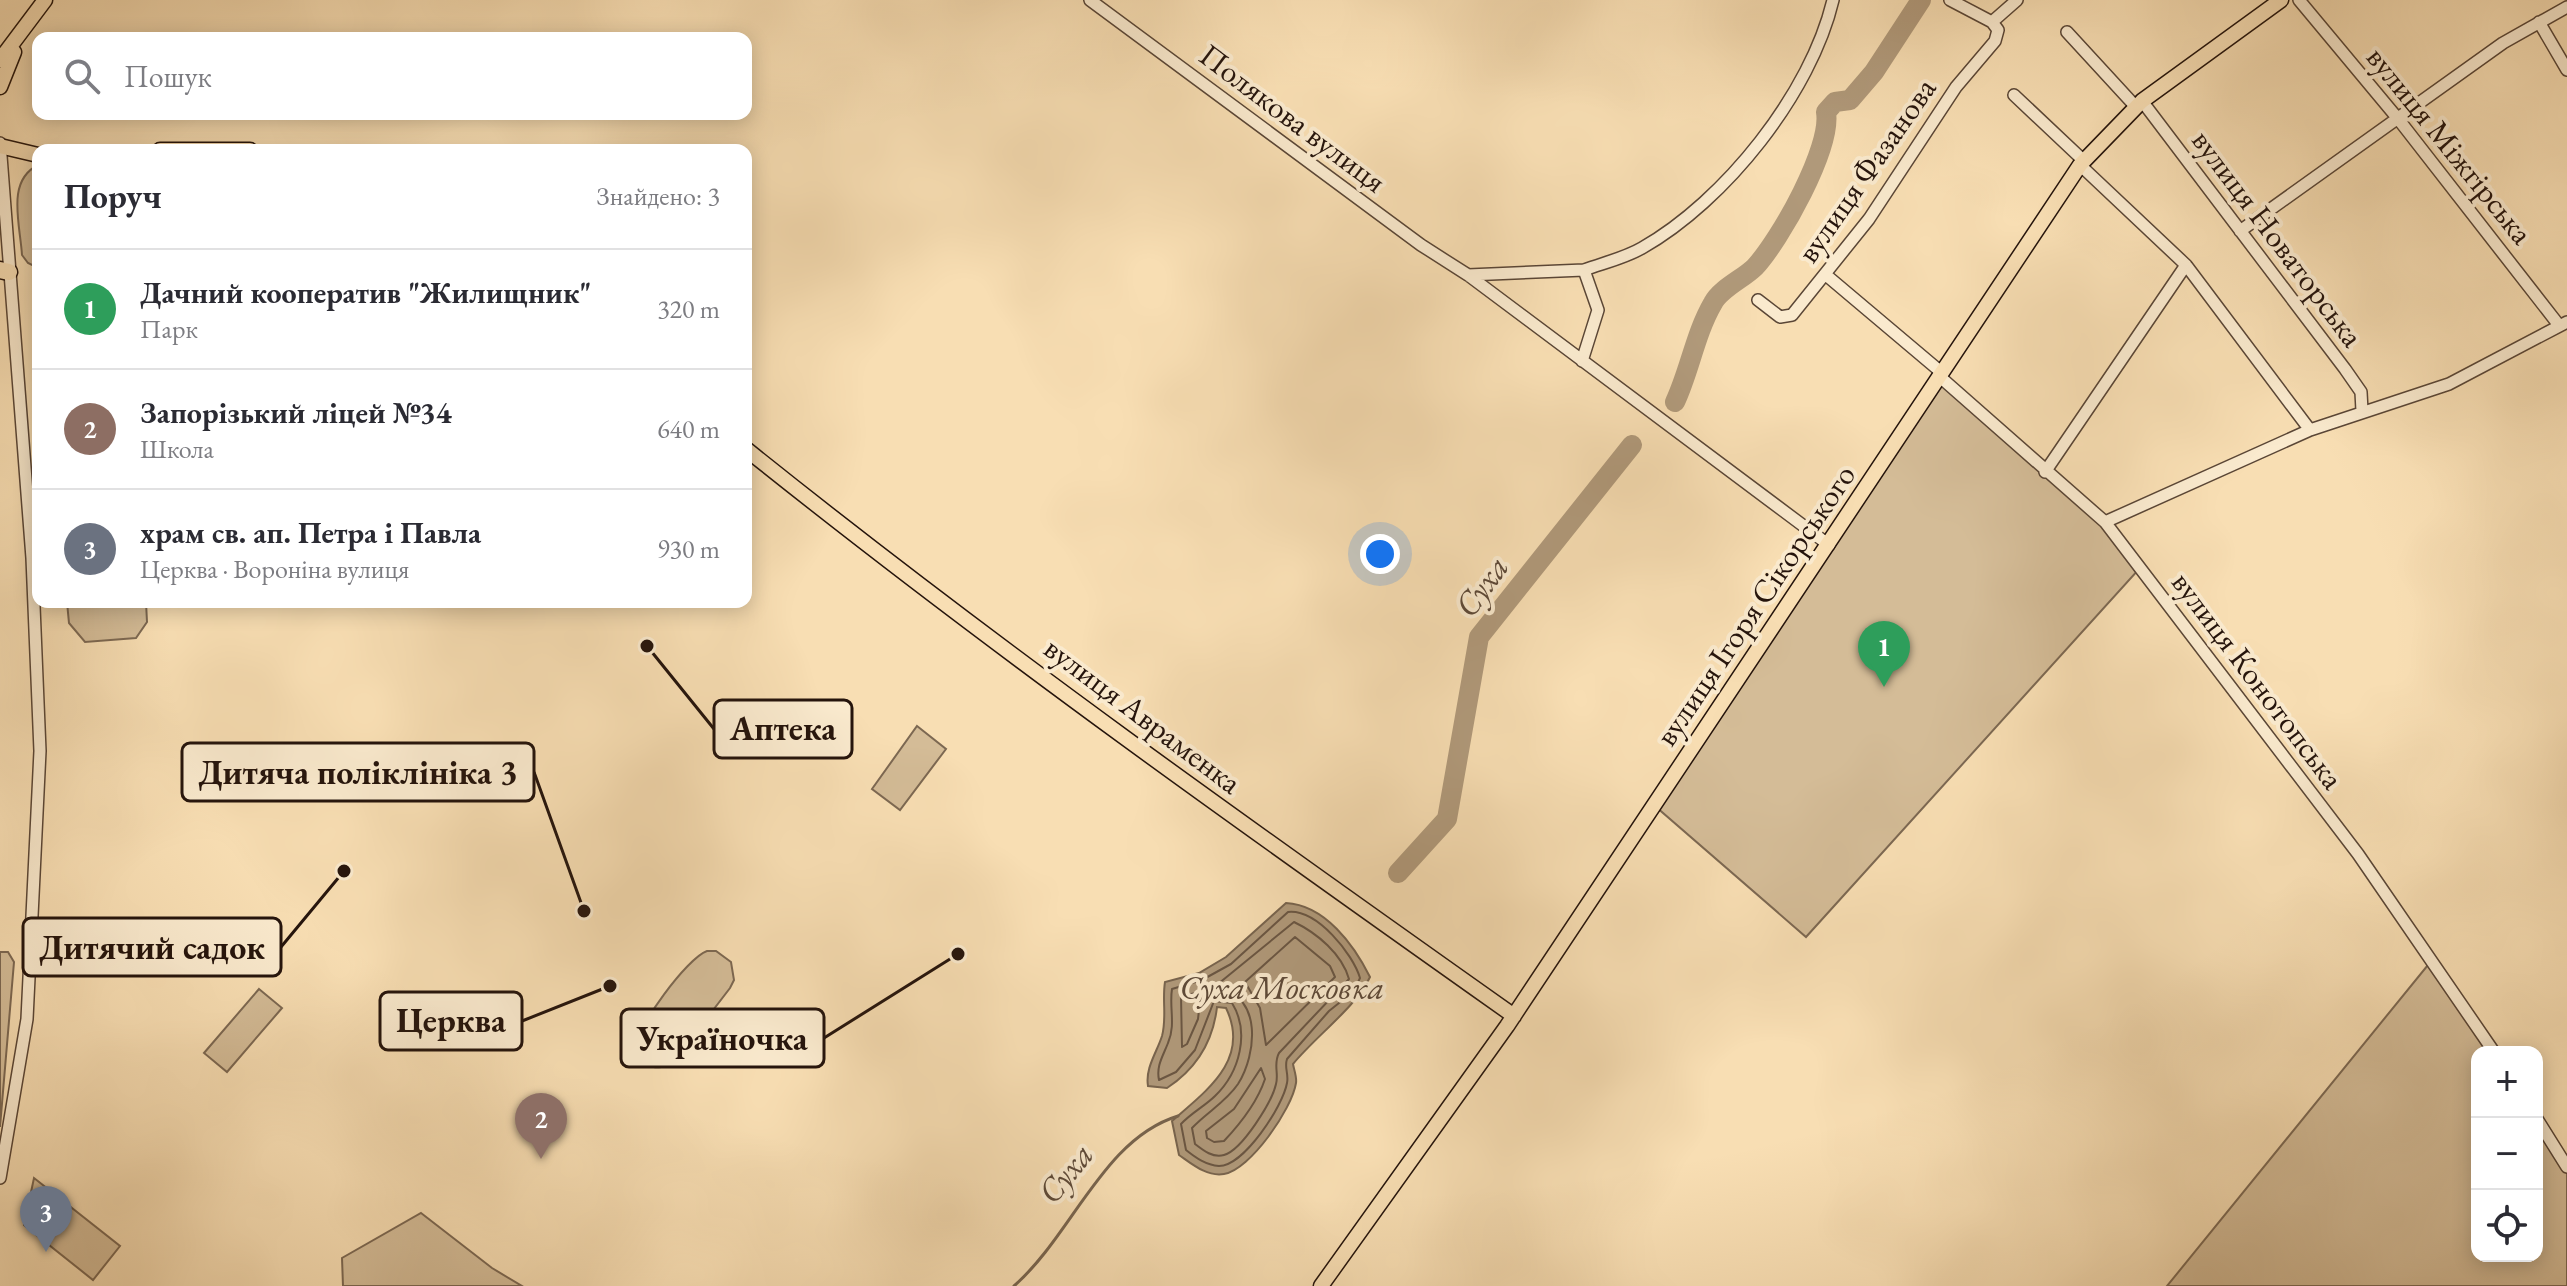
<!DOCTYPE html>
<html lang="uk">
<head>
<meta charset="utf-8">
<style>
	body { margin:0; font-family:"EB Garamond",serif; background:#f7f7f7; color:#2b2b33 }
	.controls { position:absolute; right:24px; bottom:24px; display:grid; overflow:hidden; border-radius:16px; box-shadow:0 4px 20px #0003 }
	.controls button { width:72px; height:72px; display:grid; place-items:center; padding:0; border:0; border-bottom:2px solid #e1e1e2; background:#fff; color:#2b2b33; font:40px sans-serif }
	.you { position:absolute; left:1380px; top:554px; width:28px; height:28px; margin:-20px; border:6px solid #fff; border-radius:50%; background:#1a73e8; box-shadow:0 0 0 12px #1a73e833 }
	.badge { display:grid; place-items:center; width:52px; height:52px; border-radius:50%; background:#8f2418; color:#fff; font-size:26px; font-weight:700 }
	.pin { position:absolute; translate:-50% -66px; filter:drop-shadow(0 2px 4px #0008) }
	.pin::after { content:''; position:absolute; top:42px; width:28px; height:24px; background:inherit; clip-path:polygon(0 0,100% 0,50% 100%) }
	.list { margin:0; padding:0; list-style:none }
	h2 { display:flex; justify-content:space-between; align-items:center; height:104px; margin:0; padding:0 32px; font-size:34px }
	h2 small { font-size:26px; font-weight:400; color:#7c7c81 }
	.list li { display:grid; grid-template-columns:52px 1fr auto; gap:24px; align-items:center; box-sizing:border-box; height:120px; padding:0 32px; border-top:2px solid #e1e1e2 }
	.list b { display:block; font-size:30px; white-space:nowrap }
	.list p { margin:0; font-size:26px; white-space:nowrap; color:#7c7c81 }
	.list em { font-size:26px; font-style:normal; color:#7c7c81 }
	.icon { flex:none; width:44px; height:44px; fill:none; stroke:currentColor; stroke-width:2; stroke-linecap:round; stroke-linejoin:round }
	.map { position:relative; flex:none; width:2567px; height:1286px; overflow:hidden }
	.search { position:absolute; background:#fff; box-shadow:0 4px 20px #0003; left:32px; top:32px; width:720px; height:88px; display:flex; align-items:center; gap:20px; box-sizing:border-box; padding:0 28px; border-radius:16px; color:#7c7c81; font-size:30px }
	.panel { position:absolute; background:#fff; box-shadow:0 4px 20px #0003; left:32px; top:144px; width:720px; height:464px; border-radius:16px }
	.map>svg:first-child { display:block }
</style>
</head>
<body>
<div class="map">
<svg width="2567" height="1286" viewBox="0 0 2567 1286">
	<rect width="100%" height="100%" fill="#f8deb3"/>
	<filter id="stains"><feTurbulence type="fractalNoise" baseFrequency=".0025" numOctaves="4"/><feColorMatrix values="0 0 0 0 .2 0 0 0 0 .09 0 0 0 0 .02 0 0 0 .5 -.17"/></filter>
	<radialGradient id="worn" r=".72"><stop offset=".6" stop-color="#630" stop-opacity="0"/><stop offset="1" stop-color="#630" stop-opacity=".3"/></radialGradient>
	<path fill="#d4bc97" stroke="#7c6852" stroke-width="2" d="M38 165V268L28 263 22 255C20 223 6 181 38 165Z
		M1941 372 2105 522 2140 568 1806 937 1655 806Z
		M67 602H146L147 622 136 638 85 642 69 623Z
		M917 726 946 749 900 810 872 789Z
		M707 951H716L731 962 734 980 730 988 671 1065C654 1071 642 1065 635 1048 636 1028 687 958 707 951Z
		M0 952H8L14 962 0 1127Z
		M2432 960 2494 1052H2477V1256H2537V1119L2567 1167V1286H2167Z
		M259 989 282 1008 227 1072 204 1053Z
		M34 1178 120 1246 93 1280 24 1225Z
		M421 1213 492 1268 522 1286H343L342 1258Z"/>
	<path fill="#b0997a" stroke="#78644e" stroke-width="2" d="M1286 903C1325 905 1354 945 1370 977 1356 1007 1316 1036 1293 1064 1294 1070 1297 1077 1296 1083 1292 1109 1250 1170 1224 1174 1207 1177 1192 1164 1179 1155L1172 1121C1206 1091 1251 1060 1226 1008L1217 1007C1213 1042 1196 1069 1167 1088L1148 1086C1145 1068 1157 1052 1162 1036 1167 1018 1162 1000 1165 982L1199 973 1226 957Z"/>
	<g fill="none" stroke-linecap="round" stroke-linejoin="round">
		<path stroke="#6a5643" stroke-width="2" d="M1288 912C1317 909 1353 954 1360 978L1354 991 1329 1011 1287 1059C1284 1068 1289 1074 1287 1083 1283 1106 1244 1166 1219 1166 1206 1165 1196 1158 1186 1150L1181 1124C1191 1113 1205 1106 1215 1096 1240 1072 1250 1032 1232 1003L1214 1001 1195 1050 1176 1072 1159 1080C1156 1066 1163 1056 1168 1043 1176 1025 1169 1007 1172 989L1202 980 1231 964Z
			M1294 922C1317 933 1342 954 1349 979L1279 1053C1273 1064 1279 1073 1276 1084 1272 1102 1242 1150 1224 1155 1213 1158 1204 1151 1195 1144L1192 1128C1207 1112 1226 1102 1238 1084 1257 1054 1262 996 1219 989L1218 984Z
			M1295 937 1330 966 1335 977 1266 1045 1260 1008 1245 982Z
			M1201 992 1198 1019 1187 1044 1182 1047 1181 996Z
			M1261 1068 1265 1079C1257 1103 1241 1123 1224 1141L1214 1142 1207 1138 1206 1131 1234 1109Z"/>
		<path stroke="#78644e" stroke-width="3" d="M1014 1286C1073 1234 1103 1139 1178 1116"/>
		<path stroke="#b0997a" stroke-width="20" d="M1675 402C1690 370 1695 334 1713 303 1721 288 1743 279 1755 267 1780 240 1832 148 1826 112L1835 102 1850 100 1874 72 1921 0
			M1398 873 1447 819 1479 637 1632 445"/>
		<defs>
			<path id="minor" d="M1090 0 1421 245 1468 275 1829 545
				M2299 0 2399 120 2558 324
				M1992 22 2017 0
				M2539 22 2567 70
				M2067 32 2136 107
				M2014 95 2084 161
				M2142 101 2345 369 2361 392 2362 411
				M0 143 32 558 40 751 27 1019 0 1178
				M2080 165 2186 265 2310 430
				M2240 231 2503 43 2567 7
				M1468 275 1584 270
				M1826 275 1941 372
				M1758 300 1780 317 1792 315 1869 219 1956 87 1995 41 1998 30 1992 22 1950 0
				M1582 361 1598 310 1584 270C1603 263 1625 258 1642 248 1725 201 1811 93 1833 0
				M1939 376 2105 522 2358 854 2494 1052
				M2045 472 2186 265
				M2105 522 2310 430 2449 384 2567 322
				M2537 1119 2567 1167"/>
			<path id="major" d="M0 60 45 0
				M0 87 14 52
				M0 146 38 155
				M160 150H250
				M746 449C994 648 1254 832 1514 1016
				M1321 1286 1507 1026 2080 165 2142 101 2281 0"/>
			<path id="highway" d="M0 270 9 272"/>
		</defs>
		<use href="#minor" stroke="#5a4636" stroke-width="14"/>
		<use href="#major" stroke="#25140c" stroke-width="17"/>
		<use href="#highway" stroke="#25140c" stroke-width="19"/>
		<use href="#minor" stroke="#faeace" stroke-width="11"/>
		<use href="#major" stroke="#f8deb3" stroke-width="14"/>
		<use href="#highway" stroke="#f8deb3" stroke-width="16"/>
	</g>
	<g text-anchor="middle" stroke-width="8" stroke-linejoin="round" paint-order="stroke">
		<g font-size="32" fill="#25140c" stroke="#faeace">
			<text transform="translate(1293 118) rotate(37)" y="11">Полякова вулиця</text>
			<text transform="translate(2450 145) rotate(51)" y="11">вулиця Міжгірська</text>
			<text transform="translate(1866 170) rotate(-55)" y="11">вулиця Фазанова</text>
			<text transform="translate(2278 238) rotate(53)" y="11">вулиця Новаторська</text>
			<text transform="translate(1755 605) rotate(-56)" y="11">вулиця Ігоря Сікорського</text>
			<text transform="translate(2258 680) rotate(53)" y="11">вулиця Конотопська</text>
			<text transform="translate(1143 715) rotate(37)" y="11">вулиця Авраменка</text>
		</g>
		<g font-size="34" font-style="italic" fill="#5d4938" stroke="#faeace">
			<text transform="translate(1481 586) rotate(-54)" y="12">Суха</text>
			<text x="1282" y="999">Суха Московка</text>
			<text transform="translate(1065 1173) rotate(-51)" y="12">Суха</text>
		</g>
	</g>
	<path fill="none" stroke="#25140c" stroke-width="3" d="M647 646L714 729M584 911L534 772M344 871L281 947M610 986L522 1021M958 954L824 1038"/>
	<g fill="#25140c" stroke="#faeace" stroke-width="3">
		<circle cx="647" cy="646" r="8"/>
		<circle cx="584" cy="911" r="8"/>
		<circle cx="344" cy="871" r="8"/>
		<circle cx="610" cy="986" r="8"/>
		<circle cx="958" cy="954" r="8"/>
	</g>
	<g fill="#faeace" stroke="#25140c" stroke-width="3">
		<rect x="714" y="700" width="138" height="58" rx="8"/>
		<rect x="182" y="743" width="352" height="58" rx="8"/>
		<rect x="23" y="918" width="258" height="58" rx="8"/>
		<rect x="380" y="992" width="142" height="58" rx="8"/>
		<rect x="621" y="1009" width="203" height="58" rx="8"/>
	</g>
	<g font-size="34" text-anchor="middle" font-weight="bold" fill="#25140c">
		<text x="783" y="740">Аптека</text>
		<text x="358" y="784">Дитяча поліклініка 3</text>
		<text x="152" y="959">Дитячий садок</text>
		<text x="451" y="1032">Церква</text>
		<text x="722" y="1050">Україночка</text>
	</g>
	<rect width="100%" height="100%" filter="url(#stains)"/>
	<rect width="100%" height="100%" fill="url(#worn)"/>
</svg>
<div class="controls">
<button>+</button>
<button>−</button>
<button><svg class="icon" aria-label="locate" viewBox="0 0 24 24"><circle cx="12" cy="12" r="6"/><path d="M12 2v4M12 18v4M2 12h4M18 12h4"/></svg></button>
</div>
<div class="you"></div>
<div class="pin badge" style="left:1884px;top:687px;background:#2e9e5b">1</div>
<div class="pin badge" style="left:541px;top:1159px;background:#8d6e63">2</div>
<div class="pin badge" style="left:46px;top:1252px;background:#6b7280">3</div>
<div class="search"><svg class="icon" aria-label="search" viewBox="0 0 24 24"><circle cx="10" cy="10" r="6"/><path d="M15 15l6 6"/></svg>Пошук</div>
<section class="panel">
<h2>Поруч<small>Знайдено: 3</small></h2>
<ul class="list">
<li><span class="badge" style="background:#2e9e5b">1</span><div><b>Дачний кооператив &quot;Жилищник&quot;</b><p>Парк</p></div><em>320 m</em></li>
<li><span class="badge" style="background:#8d6e63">2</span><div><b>Запорізький ліцей №34</b><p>Школа</p></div><em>640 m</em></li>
<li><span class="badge" style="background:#6b7280">3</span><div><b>храм св. ап. Петра і Павла</b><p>Церква · Вороніна вулиця</p></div><em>930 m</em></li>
</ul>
</section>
</div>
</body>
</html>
